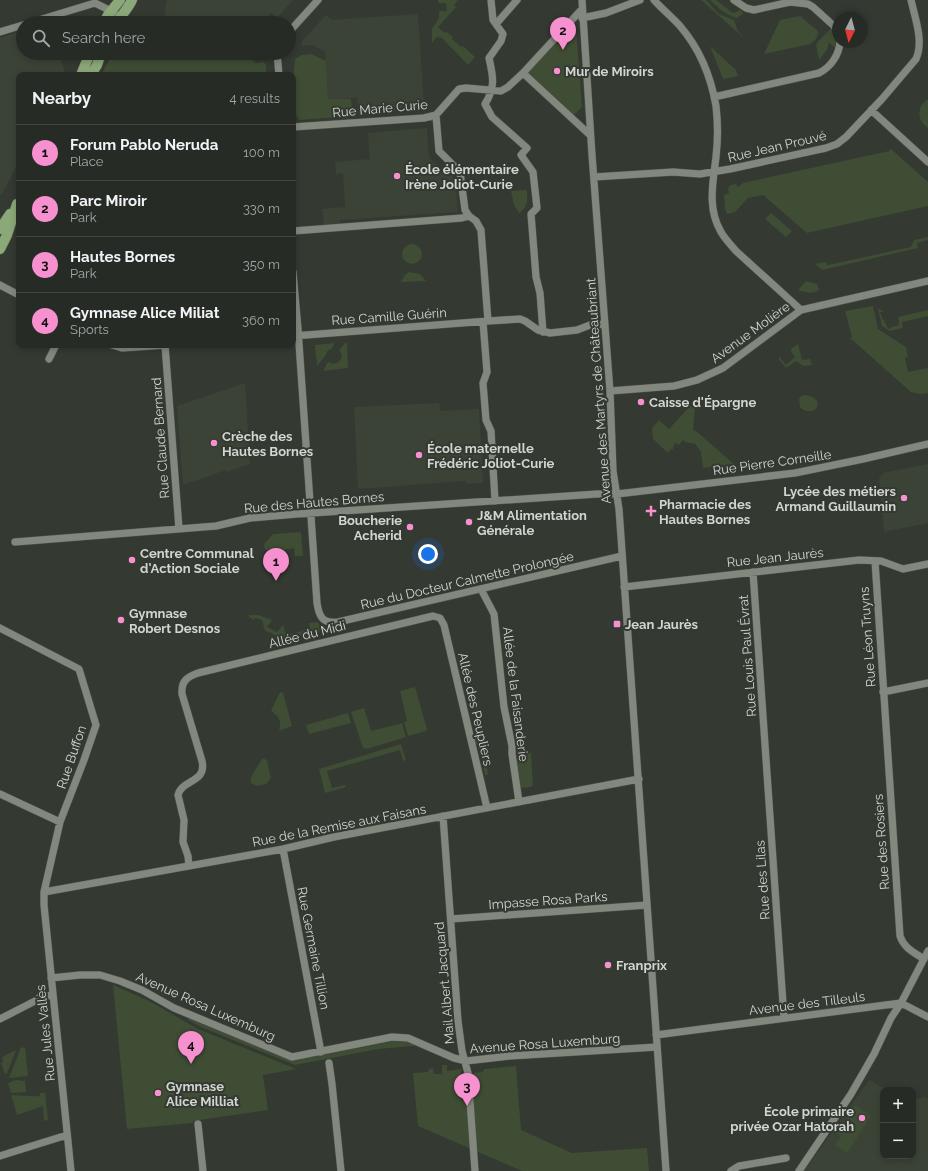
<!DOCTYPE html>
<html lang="en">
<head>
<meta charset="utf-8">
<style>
	body { margin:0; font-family:Raleway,sans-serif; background:#333732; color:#f1f3f6 }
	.controls { position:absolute; right:12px; bottom:12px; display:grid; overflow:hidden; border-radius:8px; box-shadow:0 2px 6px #0003 }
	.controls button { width:36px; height:36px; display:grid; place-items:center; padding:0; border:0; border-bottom:1px solid #434743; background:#272b26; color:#f1f3f6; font:20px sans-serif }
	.compass { position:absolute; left:832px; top:12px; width:36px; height:36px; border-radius:50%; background:#272b26; box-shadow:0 2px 6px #0003; rotate:186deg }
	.you { position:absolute; left:428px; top:554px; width:14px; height:14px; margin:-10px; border:3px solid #fff; border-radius:50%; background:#1a73e8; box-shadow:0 0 0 6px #1a73e833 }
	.badge { display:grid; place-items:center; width:26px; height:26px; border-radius:50%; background:#f790ce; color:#111; font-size:13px; font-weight:700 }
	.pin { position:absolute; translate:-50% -33px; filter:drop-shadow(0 1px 2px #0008) }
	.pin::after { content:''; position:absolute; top:21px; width:14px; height:12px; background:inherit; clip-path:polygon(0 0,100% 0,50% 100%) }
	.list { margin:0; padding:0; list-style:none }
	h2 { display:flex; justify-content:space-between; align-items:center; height:52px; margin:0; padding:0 16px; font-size:17px }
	h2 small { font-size:13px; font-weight:400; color:#a4a7a7 }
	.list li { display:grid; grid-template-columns:26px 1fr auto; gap:12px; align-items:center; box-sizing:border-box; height:56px; padding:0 16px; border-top:1px solid #434743 }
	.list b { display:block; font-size:15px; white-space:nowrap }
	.list p { margin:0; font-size:13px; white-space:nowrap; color:#a4a7a7 }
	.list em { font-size:13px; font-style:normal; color:#a4a7a7 }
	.icon { flex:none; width:22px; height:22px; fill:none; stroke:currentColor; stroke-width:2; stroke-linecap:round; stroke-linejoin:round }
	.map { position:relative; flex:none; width:928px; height:1171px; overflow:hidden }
	.search { position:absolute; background:#272b26; box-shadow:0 2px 6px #0003; left:16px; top:16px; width:280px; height:44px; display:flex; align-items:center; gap:10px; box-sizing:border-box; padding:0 14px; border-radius:22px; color:#a4a7a7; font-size:15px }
	.panel { position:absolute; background:#272b26; box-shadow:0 2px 6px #0003; left:16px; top:72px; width:280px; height:276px; border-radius:8px }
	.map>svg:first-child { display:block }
</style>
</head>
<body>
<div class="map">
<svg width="928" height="1171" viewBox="0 0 928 1171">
	<rect width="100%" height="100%" fill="#343932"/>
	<path fill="#3b4336" d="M167 0H293L277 18 271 13 261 23H174L163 22Z
		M418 14 424 106 420 109 358 113 357 98 328 99 325 52 313 45 302 46V41L326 15 331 20Z
		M23 30V53H58L66 74 65 75H19V162L2 194H0V38Z
		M427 128 429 158 455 179 458 212 340 220V224L324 225 322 209 345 207 343 173 336 174 335 162 370 159 368 133Z
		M245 383 250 464 226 472V470L183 485 177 406Z
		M439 403 441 411 479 409 483 483 466 484 465 481 358 489 354 407Z
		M928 464V523L884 532 879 478 883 473Z
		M869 1080 887 1090H883V1156H913V1099L925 1097 928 1099V1171H804Z"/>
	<path fill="#3e4d34" d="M438 0H458L454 5 456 7 438 27 445 33 447 32 453 37 452 39 461 47 463 46 475 57 468 65 442 38 437 37 432 43V29L439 18V11H447L446 3H438Z
		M701 0H706L719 14 734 20 737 29 743 37Z
		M710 0H716L733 13 741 10 743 14 737 18C726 15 718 8 710 0Z
		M800 16 818 31C818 37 815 41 810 44L764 54 780 20Z
		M571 26 576 29 582 107 574 115 528 72Z
		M831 28 836 37 835 48 829 42 827 50 819 60 816 44Z
		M710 46 736 70 738 76 723 79Z
		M113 53H202L249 58 256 63 263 62 266 64V75H101Z
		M311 54 326 61 328 99H351L353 116 299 120C288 103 294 78 295 59L302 55Z
		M928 99V128C916 120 917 106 928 99Z
		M891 149 928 182V206L807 233 763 195 748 198 735 212 727 214 725 209 724 195 729 193 728 188 731 185 735 184 738 187 743 183 889 151Z
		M527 190C527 200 529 207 519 213L514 205 511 191Z
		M771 213 792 231 786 237 765 219Z
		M928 237V240L917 243 918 248 822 270 815 264 825 262 828 265 911 247 914 240Z
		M402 254a10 10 0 1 1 20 0a10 10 0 1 1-20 0Z
		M409 272 420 274 426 281 401 282 405 275Z
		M806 281 817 284 819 290C813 295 805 292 798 290Z
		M873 306 878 329 906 347 908 357 905 358 908 372 928 368V393L920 394 911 392 850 338 852 337 845 311Z
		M878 308 884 312H880L883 320H885L883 322H885L887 327 890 329 892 327 899 325 898 317 928 310V316L902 322 903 328 890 331 882 326Z
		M335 343 331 349 328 350 326 355 317 366 315 345Z
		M345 343H347L348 368 323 371 328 362 333 364 339 362C342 358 343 354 339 350Z
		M798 344 802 360 810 359 812 365 803 366 796 361 786 368 778 358 780 357 786 365 795 357 791 351V349Z
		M806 395 813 397 818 402 817 408C812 413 804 412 800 407L799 399 801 396Z
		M690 406 695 409 693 430 696 431 734 464 703 468 701 452 695 444 685 442 683 440 679 445 676 443 673 446V450L671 449 668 453 653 439 652 428 659 420 669 429Z
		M301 532 303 556H295L294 548 276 551V549L265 550 264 544 273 534Z
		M249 615H258L272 620 267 627 277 632 283 625 286 635 310 629 309 623 317 622 325 630 279 641C273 632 273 634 265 631L262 620 256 618 252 620V618H249Z
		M415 687 427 729 426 731 408 736 404 722 407 721 400 691Z
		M280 692 283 693 292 726 279 731C282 722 279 716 271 711Z
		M364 708 371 731 402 723 406 737 367 749 363 748 351 712Z
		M348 713 351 723 309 734 306 725Z
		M482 726 488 775H485L479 746 475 743 474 737Z
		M401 744 406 760 403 761 400 750 327 771 332 788 345 785 346 787 325 793 319 769Z
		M520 749 526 750 531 753 533 785 531 787 521 788 519 786 516 755Z
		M262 759H265L267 761 271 778 266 784 257 786 251 783V777Z
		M113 985 149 1001 198 1029 296 1069 263 1075 268 1110 193 1121V1123L127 1129Z
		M189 1018 204 1025 293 1061 394 1041 409 1042V1044H414V1046L378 1049 295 1065 201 1027 188 1020Z
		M25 1047 28 1076 9 1078 20 1050V1048Z
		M16 1050 7 1073 5 1074 1 1063 3 1062 2 1057Z
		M442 1065H447V1071L461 1069V1074L483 1072 484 1069 516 1066 521 1130 572 1153 647 1148 649 1171H522L418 1126 413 1073 428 1072 429 1069 433 1068 434 1074H442Z
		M16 1080 25 1081 26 1092 11 1093 8 1083Z
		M40 1093H45L48 1120 44 1121 43 1106 17 1115 11 1095C22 1095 30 1097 40 1096Z
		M855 1105 871 1116 847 1153 835 1145 841 1136 837 1133Z"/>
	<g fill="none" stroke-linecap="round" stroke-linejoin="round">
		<defs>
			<path id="minor" d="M491 0 493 20 503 34 501 41 489 58C493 76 496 87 485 104L492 117 527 148 521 155 533 172 537 208 531 214 536 277 540 293 543 332
				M582 0 592 155 610 391 613 471 619 509 666 1171
				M654 0C662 9 672 17 680 26 699 48 711 77 716 106 718 123 718 140 716 157 713 183 707 208 721 232 725 239 731 245 736 251L801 310
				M734 0 746 8 754 10 790 2 808 4 813 7 834 26 838 32
				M582 9 523 73 590 135
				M582 18 606 13 640 0
				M29 23 95 3 111 11 127 23
				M496 24 517 0
				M0 32 23 25
				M289 32 318 0
				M277 53 279 75
				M714 97 819 73C831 67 839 55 840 42
				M871 110 928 162
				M436 115 439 151 460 172 465 210 469 216 476 221 481 230 488 321 520 319 525 321 538 330 550 333 577 330 590 325 605 324
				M293 127 424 118 436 115 459 89 466 88 501 91 508 87 523 73
				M594 177 673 172 700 174 730 169 826 148 837 144 846 137 882 99 916 59C924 41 915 18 911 0
				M293 231 462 218 469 216
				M293 272 298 329 317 603C319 617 323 624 338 622L622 556
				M0 285 19 295
				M483 322 487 372 483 383 486 420 491 431 495 501
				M293 336 488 321
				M112 345 122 348 167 345
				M165 345 179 529
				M49 359 56 345
				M610 391 674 386 697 380 723 368 801 310 928 281
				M15 542 216 526 250 518 297 514 597 494H617L795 473 863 459 928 444
				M875 561 900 936C904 948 913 952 924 959
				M753 572 784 1018
				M624 587 859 560 881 561 903 569 928 564
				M483 593 494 614 504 707 512 746V754L519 802
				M0 628 79 669 96 725 84 760 60 822 44 892V905L71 1171
				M883 692 928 683
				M0 794 60 822
				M443 816 458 1021 462 1051 468 1073 475 1171
				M283 849 321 1052
				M189 866 188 856 183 842 184 820 178 795C182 779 207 783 202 761L182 694C181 681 187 677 198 673L433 616 440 618 444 625 487 808
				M44 892 283 849 334 837 639 779
				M451 919 647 905
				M51 978 80 975H100L120 981 142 990 174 1008 292 1057 392 1037 408 1038 454 1058 466 1061 510 1056 657 1047
				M901 1003 928 1017
				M0 1019 37 1000 53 994
				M656 1035 901 1003
				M329 1063 332 1084 341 1171
				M198 1124 203 1171
				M0 1156 67 1135
				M731 1171 739 1166 786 1158
				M799 1171 851 1094 874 1054 891 1018 901 1003 928 951"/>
			<path id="major" d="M104 23 108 15 120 0
				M117 23C121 15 128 9 132 0
				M81 75 90 53
				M91 75 97 65 101 53
				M0 229 10 214
				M0 249 7 235 17 204"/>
		</defs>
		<use href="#minor" stroke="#535650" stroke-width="8"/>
		<use href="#major" stroke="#535650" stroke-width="11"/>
		<use href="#minor" stroke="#83887f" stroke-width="7"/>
		<use href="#major" stroke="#8ba879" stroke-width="10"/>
	</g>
	<g fill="#f790ce" stroke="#343932" stroke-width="1.5">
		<circle cx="557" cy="71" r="4"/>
		<circle cx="397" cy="176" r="4"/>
		<circle cx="641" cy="402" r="4"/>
		<circle cx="214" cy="443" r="4"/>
		<circle cx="419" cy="455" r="4"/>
		<circle cx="904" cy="498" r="4"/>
		<path d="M649 505h4v4h4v4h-4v4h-4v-4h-4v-4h4z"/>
		<circle cx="469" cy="522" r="4"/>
		<circle cx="410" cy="527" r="4"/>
		<circle cx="132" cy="560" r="4"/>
		<circle cx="121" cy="620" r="4"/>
		<rect x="613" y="620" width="8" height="8" rx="2"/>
		<circle cx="608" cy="965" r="4"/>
		<circle cx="158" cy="1093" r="4"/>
		<circle cx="862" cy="1118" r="4"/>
	</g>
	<g text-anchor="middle" stroke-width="4" stroke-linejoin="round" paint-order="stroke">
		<g font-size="13" font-weight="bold" fill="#d2d5d0" stroke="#343932" text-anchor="start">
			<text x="565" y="76">Mur de Miroirs</text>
			<text x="405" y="174">École élémentaire<tspan x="405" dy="15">Irène Joliot-Curie</tspan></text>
			<text x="649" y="407">Caisse d'Épargne</text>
			<text x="222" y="441">Crèche des<tspan x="222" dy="15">Hautes Bornes</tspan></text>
			<text x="427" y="453">École maternelle<tspan x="427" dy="15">Frédéric Joliot-Curie</tspan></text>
			<text x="896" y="496" text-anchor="end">Lycée des métiers<tspan x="896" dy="15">Armand Guillaumin</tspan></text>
			<text x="659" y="509">Pharmacie des<tspan x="659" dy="15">Hautes Bornes</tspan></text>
			<text x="477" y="520">J&amp;M Alimentation<tspan x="477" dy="15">Générale</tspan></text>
			<text x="402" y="525" text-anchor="end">Boucherie<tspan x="402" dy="15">Acherid</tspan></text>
			<text x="140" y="558">Centre Communal<tspan x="140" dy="15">d'Action Sociale</tspan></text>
			<text x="129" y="618">Gymnase<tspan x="129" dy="15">Robert Desnos</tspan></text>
			<text x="625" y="629">Jean Jaurès</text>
			<text x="616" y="970">Franprix</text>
			<text x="166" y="1091">Gymnase<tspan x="166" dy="15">Alice Milliat</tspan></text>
			<text x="854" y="1116" text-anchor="end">École primaire<tspan x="854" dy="15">privée Ozar Hatorah</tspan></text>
		</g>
		<g font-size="13" fill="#d2d5d0" stroke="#343932">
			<text transform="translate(380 108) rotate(-5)" y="5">Rue Marie Curie</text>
			<text transform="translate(777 146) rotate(-13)" y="5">Rue Jean Prouvé</text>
			<text transform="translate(389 316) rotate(-4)" y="5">Rue Camille Guérin</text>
			<text transform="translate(750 332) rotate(-36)" y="5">Avenue Molière</text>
			<text transform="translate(598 391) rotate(-94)" y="5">Avenue des Martyrs de Châteaubriant</text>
			<text transform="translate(160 438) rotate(-94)" y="5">Rue Claude Bernard</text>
			<text transform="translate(772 462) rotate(-8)" y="5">Rue Pierre Corneille</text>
			<text transform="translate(314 502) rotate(-5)" y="5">Rue des Hautes Bornes</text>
			<text transform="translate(775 557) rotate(-6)" y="5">Rue Jean Jaurès</text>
			<text transform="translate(467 580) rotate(-13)" y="5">Rue du Docteur Calmette Prolongée</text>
			<text transform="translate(307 634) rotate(-14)" y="5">Allée du Midi</text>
			<text transform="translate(867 637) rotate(-94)" y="5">Rue Léon Truyns</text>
			<text transform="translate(747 656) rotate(-94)" y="5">Rue Louis Paul Évrat</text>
			<text transform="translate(516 694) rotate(83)" y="5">Allée de la Faisanderie</text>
			<text transform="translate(476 709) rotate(77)" y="5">Allée des Peupliers</text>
			<text transform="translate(71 757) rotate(-71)" y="5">Rue Buffon</text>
			<text transform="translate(339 825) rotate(-11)" y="5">Rue de la Remise aux Faisans</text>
			<text transform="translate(881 842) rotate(-94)" y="5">Rue des Rosiers</text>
			<text transform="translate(762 880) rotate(-94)" y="5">Rue des Lilas</text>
			<text transform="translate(548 900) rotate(-4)" y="5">Impasse Rosa Parks</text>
			<text transform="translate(314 948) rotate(79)" y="5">Rue Germaine Tillion</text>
			<text transform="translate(444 983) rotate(-95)" y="5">Mail Albert Jacquard</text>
			<text transform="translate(807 1003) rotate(-7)" y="5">Avenue des Tilleuls</text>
			<text transform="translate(206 1006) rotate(24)" y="5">Avenue Rosa Luxemburg</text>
			<text transform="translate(45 1033) rotate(-96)" y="5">Rue Jules Vallès</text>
			<text transform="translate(545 1043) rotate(-4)" y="5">Avenue Rosa Luxemburg</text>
		</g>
	</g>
</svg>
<div class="controls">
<button>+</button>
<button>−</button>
</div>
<svg class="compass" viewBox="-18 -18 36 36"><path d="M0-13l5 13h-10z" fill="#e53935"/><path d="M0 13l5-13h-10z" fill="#a4a7a7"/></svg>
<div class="you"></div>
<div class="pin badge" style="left:276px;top:581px">1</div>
<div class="pin badge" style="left:563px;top:50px">2</div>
<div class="pin badge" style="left:467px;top:1106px">3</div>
<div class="pin badge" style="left:191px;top:1064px">4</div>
<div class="search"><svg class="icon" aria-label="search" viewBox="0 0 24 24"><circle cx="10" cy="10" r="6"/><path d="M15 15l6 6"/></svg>Search here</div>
<section class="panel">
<h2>Nearby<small>4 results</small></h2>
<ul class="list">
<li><span class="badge">1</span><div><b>Forum Pablo Neruda</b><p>Place</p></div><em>100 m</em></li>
<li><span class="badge">2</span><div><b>Parc Miroir</b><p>Park</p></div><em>330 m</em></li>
<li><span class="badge">3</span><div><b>Hautes Bornes</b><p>Park</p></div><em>350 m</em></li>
<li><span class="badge">4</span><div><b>Gymnase Alice Miliat</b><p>Sports</p></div><em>360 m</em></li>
</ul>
</section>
</div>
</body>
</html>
